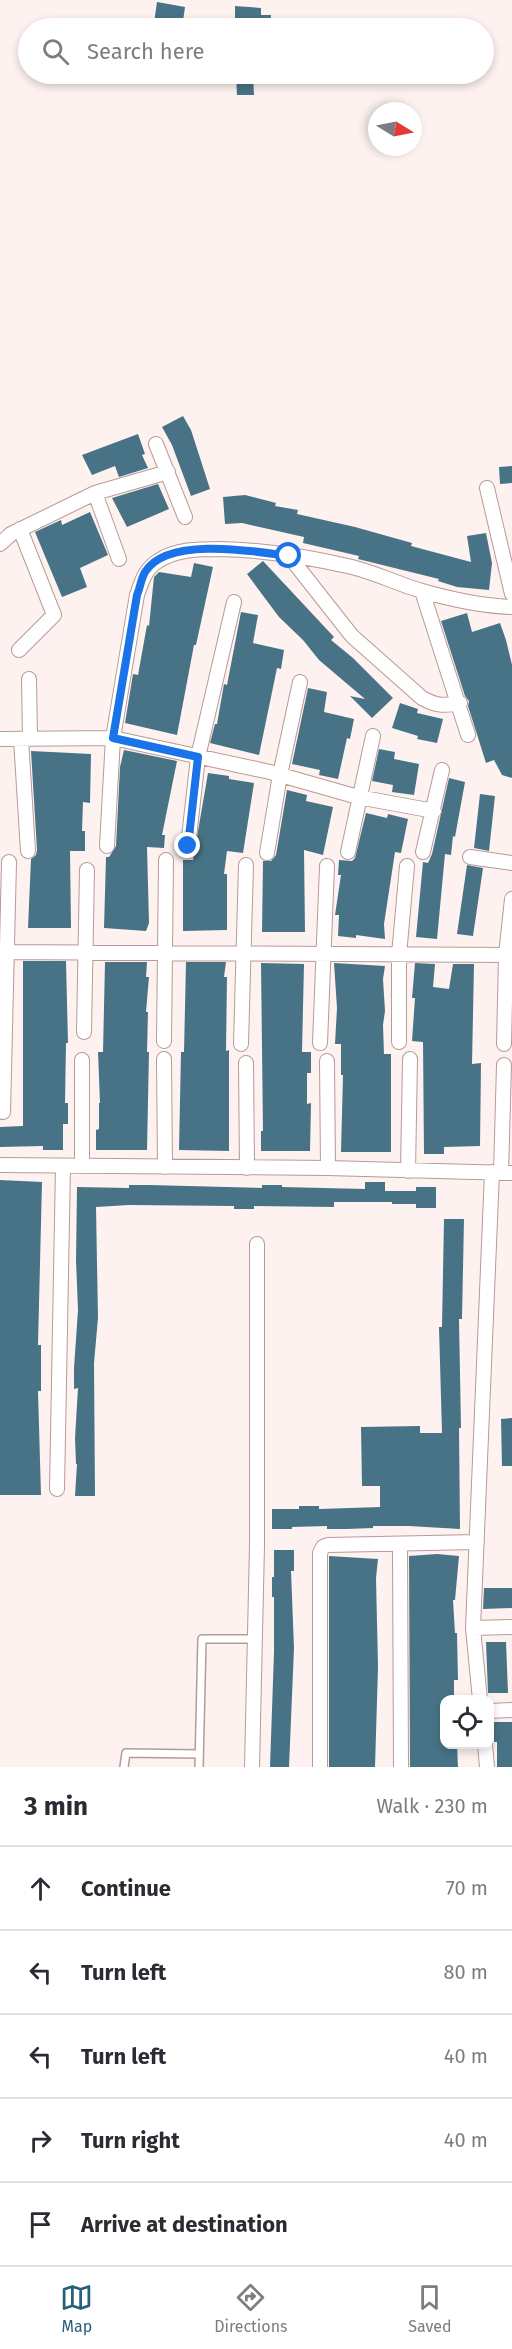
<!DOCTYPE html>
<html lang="en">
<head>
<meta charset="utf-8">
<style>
	body { margin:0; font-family:"Fira Sans",sans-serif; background:#f2f2f3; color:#2b2b33 }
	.controls { position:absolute; right:18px; bottom:18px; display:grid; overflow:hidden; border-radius:12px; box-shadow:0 3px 9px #0003 }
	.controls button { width:54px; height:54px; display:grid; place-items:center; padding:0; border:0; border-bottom:2px solid #e1e1e2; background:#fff; color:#2b2b33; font:30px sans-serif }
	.compass { position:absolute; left:368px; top:102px; width:54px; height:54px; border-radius:50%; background:#fff; box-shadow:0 3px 9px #0003; rotate:100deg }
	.stop { position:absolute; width:18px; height:18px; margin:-14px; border:4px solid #1a73e8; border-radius:50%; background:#fff }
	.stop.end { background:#1a73e8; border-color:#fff; box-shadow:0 2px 6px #0008 }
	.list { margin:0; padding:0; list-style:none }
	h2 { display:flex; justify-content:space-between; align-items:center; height:78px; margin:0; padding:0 24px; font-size:26px }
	h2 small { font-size:20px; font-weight:400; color:#7c7c81 }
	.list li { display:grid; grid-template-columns:39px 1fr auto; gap:18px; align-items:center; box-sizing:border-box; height:84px; padding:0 24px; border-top:2px solid #e1e1e2 }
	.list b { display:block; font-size:22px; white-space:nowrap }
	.list em { font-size:20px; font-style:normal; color:#7c7c81 }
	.icon { flex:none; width:33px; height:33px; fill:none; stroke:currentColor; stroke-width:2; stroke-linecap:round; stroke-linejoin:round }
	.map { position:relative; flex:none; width:512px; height:1767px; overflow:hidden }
	.search { position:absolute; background:#fff; box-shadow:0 3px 9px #0003; left:18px; right:18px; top:18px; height:66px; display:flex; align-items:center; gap:15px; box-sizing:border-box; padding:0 21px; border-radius:33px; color:#7c7c81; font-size:22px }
	.sheet { height:498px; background:#fff }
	nav { display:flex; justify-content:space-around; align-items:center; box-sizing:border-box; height:84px; border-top:2px solid #e1e1e2; background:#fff; font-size:16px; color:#7c7c81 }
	nav a { display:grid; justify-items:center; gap:3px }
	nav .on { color:#256178 }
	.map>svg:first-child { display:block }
</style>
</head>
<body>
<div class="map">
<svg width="512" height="1767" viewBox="0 0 512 1767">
	<rect width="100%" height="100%" fill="#fdf2ef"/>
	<path fill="#487386" d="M157 2 185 7 182 28 154 23Z
		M235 6 261 8V15H271L270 28H235Z
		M236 74H253L254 95H237Z
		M183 416 191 430 210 489 191 496 172 445 162 427Z
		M138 434 145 454 142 455 148 468 119 477 115 466 92 475 82 455Z
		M512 466V483L500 484 499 467Z
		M158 484 169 509 127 527 112 498Z
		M245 495 276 503 275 506 298 510 297 514 355 527 412 543 411 546 471 562 467 536 486 533 492 563 489 590 457 587 438 581 439 579 358 559 359 556 303 543 304 537 242 523 225 524 223 497Z
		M90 512 108 555 80 568 87 587 62 597 35 532 61 520 62 525Z
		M263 561 334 637 331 640 353 658 393 698 372 718 350 696 365 699 319 660 303 640 279 617 247 574Z
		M194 563 213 567 196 645H194L177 735 125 723 133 674 138 675 147 625 149 626 154 577 159 572 191 577Z
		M241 612 258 615 253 643 284 650 281 669 277 668 259 755 210 743 215 724H217L224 684 227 685Z
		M467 613 472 632 500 623 506 640 512 665V778L502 775 494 760 486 763 468 706 469 701 465 696 441 621Z
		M308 688 327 692 324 712 354 719 350 739 347 738 338 779 319 775 320 770 292 764Z
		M400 703 418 709 417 713 443 719 437 743 417 739 418 736 392 728Z
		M379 749 395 752 394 759 419 764 414 795 392 792 393 785 372 781Z
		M124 750 177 761 162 835H165L164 848 147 847 149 923 146 931 104 928 106 857H109L116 846 120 767Z
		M31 751 91 754 90 803 83 802 82 831H85V851H70L71 928H28L31 859 36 855 37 850Z
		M208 773 229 776V779L254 783 243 853 227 851 224 874H227V930L183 931V860H193Z
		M449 778 465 782 455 837 453 836 451 855 445 854 437 939 416 937 423 862 428 863 432 854Z
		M287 790 307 795 306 801 333 807 323 855 304 850 305 932H262L263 861H271L276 855Z
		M480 794 495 796 489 851 474 848Z
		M366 813 387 818 388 814 408 819 401 853 395 852 384 924 385 939 356 935V938L338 936 339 915H335L341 875H338L339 860 352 861 355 858Z
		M467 865 483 868 473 936 457 934Z
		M23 961H66L68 1043H66L65 1103H68V1124H63V1150H43V1146L0 1147V1127L23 1126Z
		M105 962H147L146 977H149L146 1012H148L147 1052H149L147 1150H96V1130L99 1129V1103H100L98 1052H103Z
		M186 962H226L224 977H227L226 1051 229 1050V1151L179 1150 181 1052H184Z
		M261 963 304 964 302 1052H311V1073H307V1104L311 1103 310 1151H261V1131H263Z
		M334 963 385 966 383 979 385 1011 383 1025 384 1054H391V1152H341L343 1075H341V1044H335L337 1008Z
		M415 963 435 964 433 987 449 989 453 964H474L472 1064 481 1063 480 1146 444 1147V1154H424L423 1042 412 1041 415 998H412Z
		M0 1180 42 1182 38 1345H41V1391H38L41 1495H0Z
		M365 1182H385V1191H416V1187H436V1208H416V1204H392V1202H334V1207L254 1206V1209H234V1206L129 1205 96 1207 98 1318 94 1363 95 1496H75L77 1464H76L75 1438 78 1388 74 1389V1368L78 1310 76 1260 77 1187 129 1188V1185H149L262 1188V1185H282V1187L365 1189Z
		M444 1219H464L462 1319H459L461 1428H459L460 1529 409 1526H373V1528L347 1529H327V1526L292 1527V1529H272V1509H299V1506H319V1509L380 1507V1486H362L361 1427 420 1426V1433H442L439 1327H442Z
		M512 1418V1466H502L501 1419Z
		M274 1550H294V1571H291L294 1648 289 1767H270L274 1652V1597H272V1577H274Z
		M437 1554 459 1556 455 1600H453L455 1633H457L458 1680H454V1700H444V1744H457L458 1767H410L409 1556Z
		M329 1556 378 1559 376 1578 378 1667 375 1767H329Z
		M484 1588H512V1608L483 1609Z
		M486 1642H506L508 1693H488Z
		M494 1722H512V1767H497V1742H494Z"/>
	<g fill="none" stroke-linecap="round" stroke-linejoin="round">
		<defs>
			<path id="service" d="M124 1767 126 1753 199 1754
				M199 1767 202 1639H255"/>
			<path id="minor" d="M156 444 185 517
				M487 488 512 594
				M95 493 119 559
				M0 544 11 534 95 493 168 472
				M289 556 352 636 422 698C436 706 444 706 460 703
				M422 591 468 735
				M19 650 54 615 20 529
				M29 679 30 739
				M0 739 113 738 270 772 358 797 434 811
				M21 739 28 851
				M107 846 113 738 137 595C142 581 145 569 158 561 176 549 199 549 220 549 264 550 309 557 352 567 376 573 398 584 422 591 450 599 482 606 512 607
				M188 846 198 757 234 602
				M348 852 373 736
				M423 852 442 770
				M267 853 280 775 300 682
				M470 857 512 863
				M0 952 512 955
				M84 1032 87 870
				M164 1041 166 860
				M399 1042V955L407 866
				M320 1043 327 866
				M241 1044 246 865
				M504 1044 506 955 512 899
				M164 1059 165 1167
				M327 1061 328 1168
				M246 1063 247 1168
				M3 1112 9 862
				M0 1165 328 1168 512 1173
				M82 1166V1060
				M408 1171 410 1059
				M501 1173 504 1065
				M57 1489 63 1166
				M400 1544 401 1767
				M473 1628 512 1627
				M480 1700 473 1628 492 1172
				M490 1711 512 1710
				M485 1744 487 1767
				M252 1767 257 1545V1244
				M320 1767V1553L323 1547 328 1545 477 1542"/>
		</defs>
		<use href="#service" stroke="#b69b95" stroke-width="10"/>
		<use href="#minor" stroke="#b69b95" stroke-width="16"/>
		<use href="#service" stroke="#fff" stroke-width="7"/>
		<use href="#minor" stroke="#fff" stroke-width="14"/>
	</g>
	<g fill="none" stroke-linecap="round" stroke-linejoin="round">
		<path stroke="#1a73e8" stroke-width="8" d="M188 846 198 757 113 738 137 595C140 588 141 579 145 572 167 536 254 551 289 556"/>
	</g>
</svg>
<div class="controls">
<button><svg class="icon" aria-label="locate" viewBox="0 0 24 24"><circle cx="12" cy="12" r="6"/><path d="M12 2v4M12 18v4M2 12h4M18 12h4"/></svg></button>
</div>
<svg class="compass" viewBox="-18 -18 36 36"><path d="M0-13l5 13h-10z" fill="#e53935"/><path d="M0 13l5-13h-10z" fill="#7c7c81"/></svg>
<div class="stop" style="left:289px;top:556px"></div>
<div class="stop end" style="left:188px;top:846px"></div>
<div class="search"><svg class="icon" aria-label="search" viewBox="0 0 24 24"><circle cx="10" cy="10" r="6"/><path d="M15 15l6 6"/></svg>Search here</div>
</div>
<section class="sheet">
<h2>3 min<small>Walk · 230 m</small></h2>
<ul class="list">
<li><svg class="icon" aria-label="ahead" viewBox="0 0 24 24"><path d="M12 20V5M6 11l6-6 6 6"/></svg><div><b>Continue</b></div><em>70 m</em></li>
<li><svg class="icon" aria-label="left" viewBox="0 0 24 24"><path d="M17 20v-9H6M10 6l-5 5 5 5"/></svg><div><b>Turn left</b></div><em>80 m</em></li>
<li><svg class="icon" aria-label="left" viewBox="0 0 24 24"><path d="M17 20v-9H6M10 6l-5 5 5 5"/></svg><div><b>Turn left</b></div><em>40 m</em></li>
<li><svg class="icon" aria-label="right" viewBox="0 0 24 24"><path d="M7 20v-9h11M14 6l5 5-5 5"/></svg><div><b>Turn right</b></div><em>40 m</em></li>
<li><svg class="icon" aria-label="arrive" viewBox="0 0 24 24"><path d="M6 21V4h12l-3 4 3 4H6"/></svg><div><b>Arrive at destination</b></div></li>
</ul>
</section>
<nav>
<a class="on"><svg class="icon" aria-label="map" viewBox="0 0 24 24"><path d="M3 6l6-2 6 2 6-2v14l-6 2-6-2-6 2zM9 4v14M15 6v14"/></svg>Map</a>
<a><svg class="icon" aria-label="directions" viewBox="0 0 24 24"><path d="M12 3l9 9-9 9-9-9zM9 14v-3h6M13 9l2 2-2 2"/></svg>Directions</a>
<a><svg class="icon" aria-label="saved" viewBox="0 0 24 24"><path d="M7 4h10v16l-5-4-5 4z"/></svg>Saved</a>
</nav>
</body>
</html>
